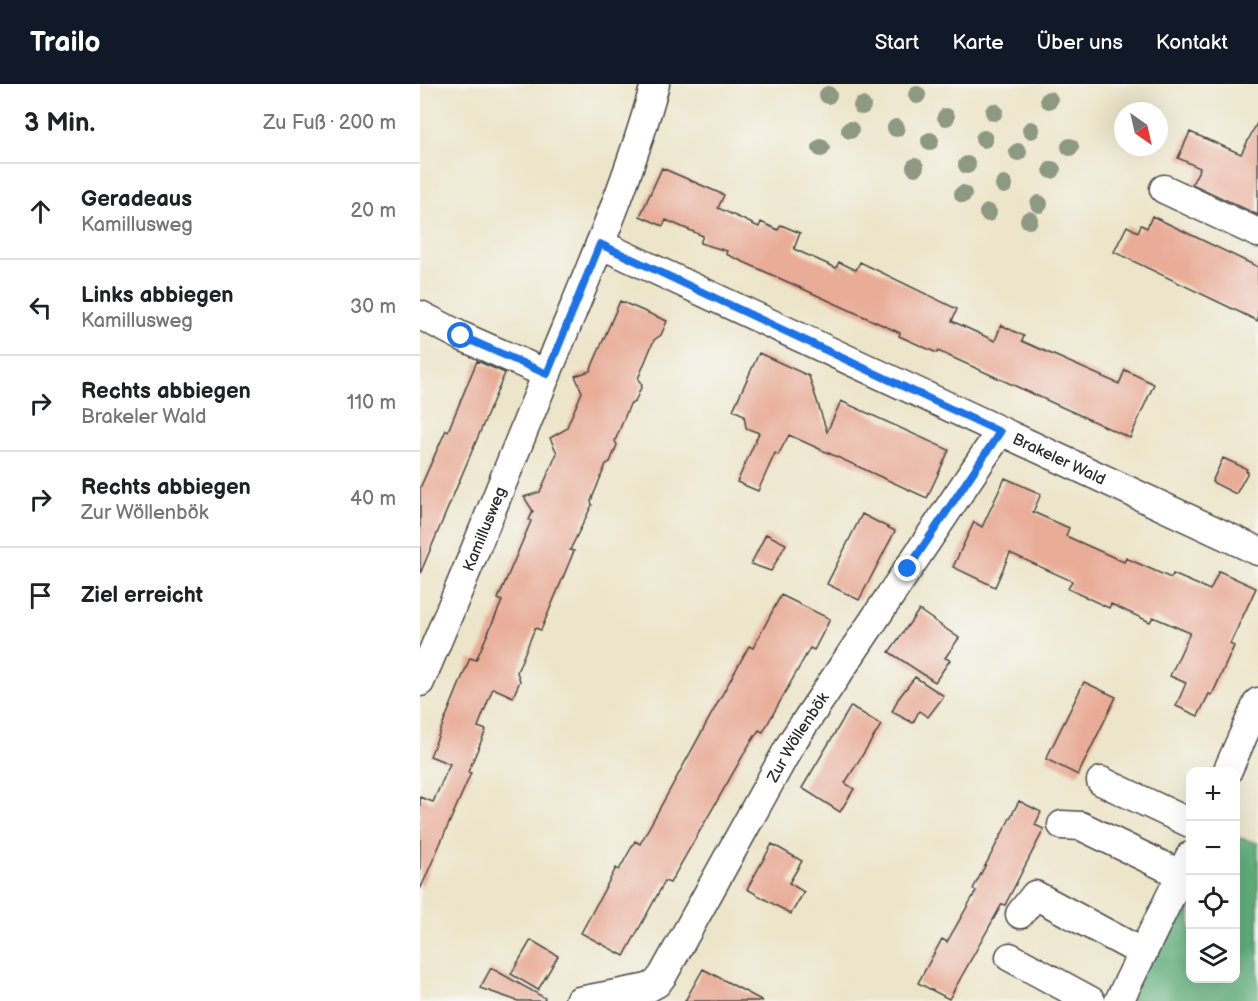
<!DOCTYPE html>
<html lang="de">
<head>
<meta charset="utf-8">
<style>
	body { margin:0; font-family:"Balsamiq Sans",sans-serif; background:#f2f2f2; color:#202124 }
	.controls { position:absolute; right:18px; bottom:18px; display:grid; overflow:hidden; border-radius:12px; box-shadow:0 6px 24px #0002 }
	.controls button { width:54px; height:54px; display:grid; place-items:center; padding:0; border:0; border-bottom:2px solid #e0e0e0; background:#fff; color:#202124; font:30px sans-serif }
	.compass { position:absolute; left:694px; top:18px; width:54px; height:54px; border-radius:50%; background:#fff; box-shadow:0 6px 24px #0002; rotate:146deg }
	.stop { position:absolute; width:18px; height:18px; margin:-14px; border:4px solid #1a73e8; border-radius:50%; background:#fff }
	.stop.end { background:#1a73e8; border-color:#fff; box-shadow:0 2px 6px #0008 }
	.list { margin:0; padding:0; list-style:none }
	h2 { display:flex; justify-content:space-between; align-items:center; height:78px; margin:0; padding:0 24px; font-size:26px }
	h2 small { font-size:20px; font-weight:400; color:#757577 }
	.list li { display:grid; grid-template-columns:39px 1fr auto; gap:18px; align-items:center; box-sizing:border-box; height:96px; padding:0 24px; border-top:2px solid #e0e0e0 }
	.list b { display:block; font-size:22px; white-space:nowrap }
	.list p { margin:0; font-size:20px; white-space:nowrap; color:#757577 }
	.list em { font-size:20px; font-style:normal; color:#757577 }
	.icon { flex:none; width:33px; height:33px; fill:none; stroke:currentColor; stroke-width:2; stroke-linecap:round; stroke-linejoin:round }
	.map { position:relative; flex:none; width:838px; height:917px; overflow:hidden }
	header { display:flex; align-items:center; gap:36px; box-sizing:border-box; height:84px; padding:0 30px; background:#111827; color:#fff }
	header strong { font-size:28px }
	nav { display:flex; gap:33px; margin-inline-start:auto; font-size:21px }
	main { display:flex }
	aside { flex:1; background:#fff }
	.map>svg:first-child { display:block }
</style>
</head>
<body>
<header>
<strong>Trailo</strong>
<nav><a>Start</a><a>Karte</a><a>Über uns</a><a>Kontakt</a></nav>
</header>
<main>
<aside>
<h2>3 Min.<small>Zu Fuß · 200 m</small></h2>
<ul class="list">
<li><svg class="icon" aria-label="ahead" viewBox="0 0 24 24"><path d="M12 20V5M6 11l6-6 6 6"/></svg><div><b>Geradeaus</b><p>Kamillusweg</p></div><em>20 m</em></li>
<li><svg class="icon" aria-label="left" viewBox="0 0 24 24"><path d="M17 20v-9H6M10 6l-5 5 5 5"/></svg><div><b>Links abbiegen</b><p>Kamillusweg</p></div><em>30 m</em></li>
<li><svg class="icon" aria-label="right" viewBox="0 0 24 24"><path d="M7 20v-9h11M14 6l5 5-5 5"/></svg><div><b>Rechts abbiegen</b><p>Brakeler Wald</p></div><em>110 m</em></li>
<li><svg class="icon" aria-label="right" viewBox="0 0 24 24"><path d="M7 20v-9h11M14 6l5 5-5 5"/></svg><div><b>Rechts abbiegen</b><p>Zur Wöllenbök</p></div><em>40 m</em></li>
<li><svg class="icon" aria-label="arrive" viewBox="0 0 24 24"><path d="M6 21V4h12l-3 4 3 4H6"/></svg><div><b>Ziel erreicht</b></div></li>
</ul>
</aside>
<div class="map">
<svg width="838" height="917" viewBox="0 0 838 917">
	<rect width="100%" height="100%" fill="#f6f6f2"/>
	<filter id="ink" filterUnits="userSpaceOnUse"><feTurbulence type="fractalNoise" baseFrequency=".0167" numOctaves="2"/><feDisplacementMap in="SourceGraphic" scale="12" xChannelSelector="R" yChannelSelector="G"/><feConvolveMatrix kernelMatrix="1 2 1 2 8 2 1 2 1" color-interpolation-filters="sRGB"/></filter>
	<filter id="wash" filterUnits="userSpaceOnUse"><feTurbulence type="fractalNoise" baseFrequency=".008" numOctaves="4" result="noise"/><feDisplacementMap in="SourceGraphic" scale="24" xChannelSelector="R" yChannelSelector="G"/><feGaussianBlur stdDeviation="1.35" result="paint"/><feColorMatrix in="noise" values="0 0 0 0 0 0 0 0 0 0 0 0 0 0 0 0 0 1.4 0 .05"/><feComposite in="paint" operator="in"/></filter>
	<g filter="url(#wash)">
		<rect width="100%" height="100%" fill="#ede5c9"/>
		<path fill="#5ead79" stroke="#446c52" stroke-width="1.5" d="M816 753 838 759V917H701L770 788V894H816Z"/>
		<g id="blocks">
			<path fill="#e9ac97" d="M838 37V131L772 100 780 84 758 74 770 48 821 70Z
				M242 84 304 111 298 124 339 143 341 138 358 146 361 141 380 149 374 165 416 184 419 178 436 186 440 178 537 225 532 237 575 257 581 241 604 252 602 257 699 300 705 286 734 300 710 354 518 267 517 269 479 252 480 249 306 170 307 167 280 159 283 152 246 136 243 142 220 132Z
				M732 132 838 183V237L694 168 707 142 718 148 721 141 727 144Z
				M200 217 247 237 241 251 234 256 218 295 222 301 215 318 210 320 195 357 197 361 190 378 186 380 171 417 172 421 150 466 154 467 121 546 115 544 97 588 100 597 93 613 73 604 58 643 66 646 48 688 51 689 0 806V713L13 718 30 680 10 672 50 574 56 576 82 517 78 515 111 437 109 436 113 427 104 413 120 408 137 369 130 354 146 345 162 308 155 292 170 287Z
				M339 269 389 292 407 348 421 317 529 366 507 414 369 351 358 371 355 369 338 407 317 398 339 349 326 344 324 331 313 326Z
				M57 277 85 289 0 490V404L26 346 28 347Z
				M803 374 827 385 826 387 828 388 816 410 792 398Z
				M585 394 621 410 613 428 649 444 646 452 704 478 706 474 751 494 753 490 790 506 799 487 836 504 810 560 814 562 792 611 789 610 778 632 756 622 766 599 750 592 770 549 733 533 730 538 691 520 689 524 648 505 652 497 590 469 575 503 533 483 554 438 562 443Z
				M442 430 475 447 439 516 407 500Z
				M346 450 366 460 351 487 331 480Z
				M361 511 410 535 394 566 390 564 343 648 339 646 329 661 250 799 245 797 204 872 161 849 196 784 199 786 215 757 220 760 329 562 333 564Z
				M499 526 539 554 525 574 530 576 515 598 469 568Z
				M495 593 524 612 508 633 499 627 493 639 472 628 478 615Z
				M664 598 696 613 658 691 626 675Z
				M431 622 461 641 425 699 434 705 420 728 382 704Z
				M599 717 621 728 615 741 624 745 585 821 582 820 529 915 498 899 522 855 527 858 556 807 553 805Z
				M352 760 382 777 369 799 384 808 371 830 327 805Z
				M111 856 138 872 118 906 91 890Z
				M71 884 125 914 124 917H98L60 904Z
				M283 885 343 917H265Z"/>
		</g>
	</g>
	<g filter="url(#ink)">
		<use href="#blocks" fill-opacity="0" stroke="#484743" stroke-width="1.5"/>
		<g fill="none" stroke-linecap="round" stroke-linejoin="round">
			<defs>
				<g id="minor">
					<path d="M744 105 838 149"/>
					<path id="s1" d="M180 160 838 467"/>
					<path d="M0 231 41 252 127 290"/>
					<path id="s2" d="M0 598C45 493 87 387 130 282 168 189 209 97 235 0"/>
					<path d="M807 688 838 618"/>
					<path d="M681 697 770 739"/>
					<path d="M642 741 661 742 762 791"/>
					<path d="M600 830 615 811 723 869"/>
					<path d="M590 873 671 917"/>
					<path id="s3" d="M159 917 228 904 237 899 243 891 372 658 580 348"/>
					<path d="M699 917 770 772"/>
				</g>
			</defs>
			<use href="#minor" stroke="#484743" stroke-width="31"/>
			<use href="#minor" stroke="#fff" stroke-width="28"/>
		</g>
		<g fill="#8e9983">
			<circle cx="408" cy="11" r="9"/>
			<circle cx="497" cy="11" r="9"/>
			<circle cx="629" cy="16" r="9"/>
			<circle cx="442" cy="22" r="9"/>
			<circle cx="574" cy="28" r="9"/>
			<circle cx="526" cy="33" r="9"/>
			<circle cx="476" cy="44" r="9"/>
			<circle cx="430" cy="46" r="9"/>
			<circle cx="611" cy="46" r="9"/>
			<circle cx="564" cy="55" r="9"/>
			<circle cx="510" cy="57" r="9"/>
			<circle cx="650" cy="63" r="9"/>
			<circle cx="401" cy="64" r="9"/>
			<circle cx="598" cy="68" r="9"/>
			<circle cx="547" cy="81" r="9"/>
			<circle cx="495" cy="83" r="9"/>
			<circle cx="632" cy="86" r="9"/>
			<circle cx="584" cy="101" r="9"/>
			<circle cx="543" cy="110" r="9"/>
			<circle cx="619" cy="120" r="9"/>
			<circle cx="568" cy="129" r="9"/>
			<circle cx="609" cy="136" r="9"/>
		</g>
	</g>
	<g fill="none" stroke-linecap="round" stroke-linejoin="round" filter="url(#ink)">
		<path stroke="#1a73e8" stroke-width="8" d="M41 252 127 290 180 160 580 348 488 485"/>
	</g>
	<g text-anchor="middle" stroke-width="6" stroke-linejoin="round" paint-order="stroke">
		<g font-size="16" fill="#2b2b2b" stroke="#f6f6f2">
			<text dy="6" stroke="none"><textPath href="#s1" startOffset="507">Brakeler Wald</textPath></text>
			<text dy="6" stroke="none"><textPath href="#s2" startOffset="166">Kamillusweg</textPath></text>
			<text dy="6" stroke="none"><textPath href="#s3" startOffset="364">Zur Wöllenbök</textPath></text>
		</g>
	</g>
</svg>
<div class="controls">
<button>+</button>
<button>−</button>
<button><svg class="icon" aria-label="locate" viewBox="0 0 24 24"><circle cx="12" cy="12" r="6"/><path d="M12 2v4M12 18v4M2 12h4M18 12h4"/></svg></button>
<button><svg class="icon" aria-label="layers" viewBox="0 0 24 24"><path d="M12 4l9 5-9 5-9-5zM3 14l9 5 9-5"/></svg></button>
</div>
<svg class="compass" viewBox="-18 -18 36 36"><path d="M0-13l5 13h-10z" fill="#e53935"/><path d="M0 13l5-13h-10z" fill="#757577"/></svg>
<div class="stop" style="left:41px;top:252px"></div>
<div class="stop end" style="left:488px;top:485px"></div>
</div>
</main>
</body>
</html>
